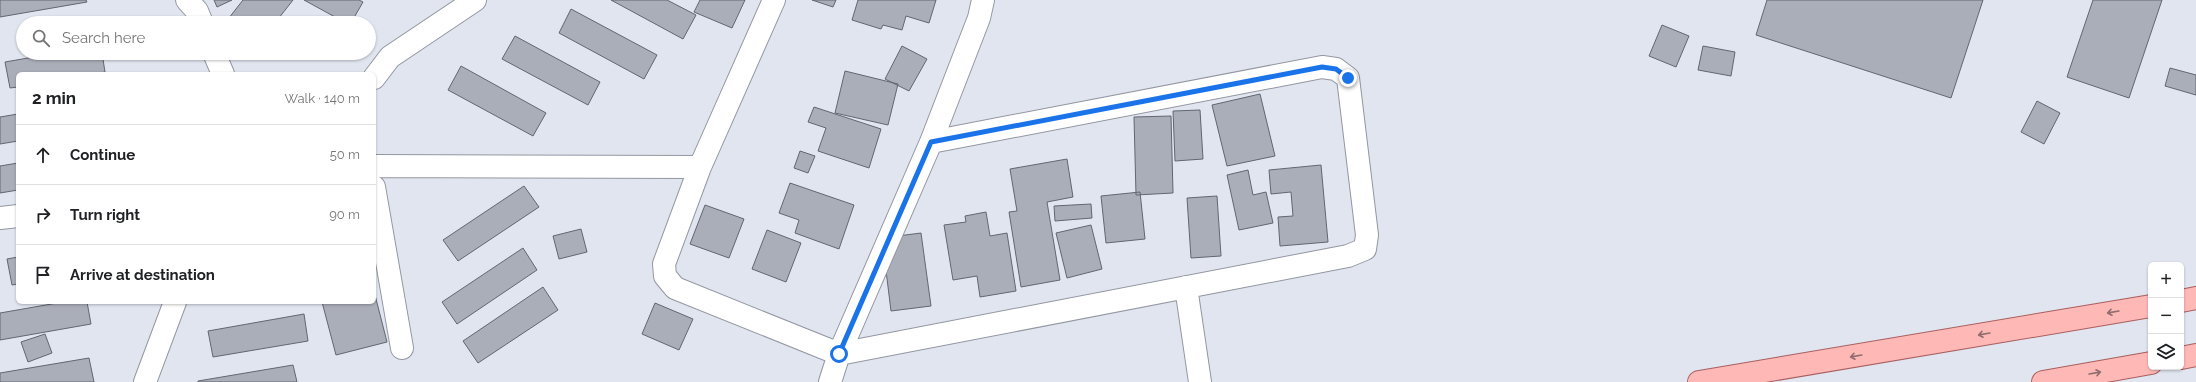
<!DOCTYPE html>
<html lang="en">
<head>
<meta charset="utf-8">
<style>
	body { margin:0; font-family:Raleway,sans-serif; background:#f6f6f6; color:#202124 }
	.controls { position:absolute; right:12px; bottom:12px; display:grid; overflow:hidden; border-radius:6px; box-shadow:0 1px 3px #0004 }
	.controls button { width:36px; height:36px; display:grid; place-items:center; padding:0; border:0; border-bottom:1px solid #e0e0e0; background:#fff; color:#202124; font:20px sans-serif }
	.stop { position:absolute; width:12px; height:12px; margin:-9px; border:3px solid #1a73e8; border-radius:50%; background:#fff }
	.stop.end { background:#1a73e8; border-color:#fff; box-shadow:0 1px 4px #0008 }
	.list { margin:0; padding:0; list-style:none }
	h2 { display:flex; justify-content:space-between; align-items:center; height:52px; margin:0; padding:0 16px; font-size:17px }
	h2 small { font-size:13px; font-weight:400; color:#757577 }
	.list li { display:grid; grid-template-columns:26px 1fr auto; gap:12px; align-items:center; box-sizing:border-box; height:60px; padding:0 16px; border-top:1px solid #e0e0e0 }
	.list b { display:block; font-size:15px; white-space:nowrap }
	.list em { font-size:13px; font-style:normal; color:#757577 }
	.icon { flex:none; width:22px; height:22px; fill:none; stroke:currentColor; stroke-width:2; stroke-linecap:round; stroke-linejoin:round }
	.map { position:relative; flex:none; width:2196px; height:382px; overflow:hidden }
	.search { position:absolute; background:#fff; box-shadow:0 1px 3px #0004; left:16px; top:16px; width:360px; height:44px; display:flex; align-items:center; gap:10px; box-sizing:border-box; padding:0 14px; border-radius:22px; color:#757577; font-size:15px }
	.panel { position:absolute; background:#fff; box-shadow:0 1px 3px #0004; left:16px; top:72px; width:360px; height:232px; border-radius:6px }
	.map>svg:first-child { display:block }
</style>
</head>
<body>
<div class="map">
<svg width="2196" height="382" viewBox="0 0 2196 382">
	<rect width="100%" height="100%" fill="#e0e5f0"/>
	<path fill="#aaaeb9" stroke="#62666f" d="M0 0H86L87 2 0 17Z
		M214 0H232L217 7Z
		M243 0H293L275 23H225Z
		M304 0H359L363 2 351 23H346Z
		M611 0H667L696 15 683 39Z
		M700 0H745L732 28 694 12Z
		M812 0H836L833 7Z
		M858 0H936L929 23 906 16 902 30 883 25 881 29 852 20Z
		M1767 0H1983L1951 98 1756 35Z
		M2093 0H2162L2129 98 2067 77Z
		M571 9 657 55 644 79 559 33Z
		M1662 25 1689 36 1676 67 1649 56Z
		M515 36 600 82 588 105 502 59Z
		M902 46 927 59 909 91 885 79Z
		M1703 46 1735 52 1731 76 1698 70Z
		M57 53H102L105 72 94 74H18V87L10 88 5 62Z
		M461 66 546 113 533 136 448 90Z
		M2170 68 2196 75V95L2165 86Z
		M845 71 898 84 888 125 835 113Z
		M1260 94 1275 156 1227 166 1212 105Z
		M2037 101 2060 113 2044 144 2021 132Z
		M814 107 881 129 869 168 818 151 826 128 808 122Z
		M1200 110 1203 159 1175 161 1173 111Z
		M18 114V141L0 144V117Z
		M1171 116 1173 193 1136 195 1134 117Z
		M800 151 815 156 808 173 794 168Z
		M1067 159 1073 197 1047 202 1060 280 1021 287 1009 212 1017 211 1010 169Z
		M18 163V190L0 193V166Z
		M1321 165 1328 242 1280 246 1278 217 1293 216 1291 192 1271 194 1269 170Z
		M1248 170 1253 195 1266 192 1273 223 1239 230 1227 175Z
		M790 183 854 205 839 249 795 233 799 220 779 213Z
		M524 186 539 207 458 261 443 240Z
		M1140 192 1145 239 1106 243 1101 196Z
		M1217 196 1221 256 1191 258 1187 198Z
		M1091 204 1092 218 1055 221 1054 206Z
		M705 205 744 219 729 258 690 244Z
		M986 212 990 236 1007 233 1016 291 980 297 977 276 953 280 944 225 966 222 965 216Z
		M1091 225 1102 269 1067 278 1056 233Z
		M581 229 587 252 559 259 553 236Z
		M767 230 801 243 786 282 752 269Z
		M921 233 931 306 891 311 882 238Z
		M523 248 537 270 457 324 442 302Z
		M18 257V284L12 285 7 259Z
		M543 287 558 310 478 363 463 341Z
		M374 291 387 342 336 355 322 302H374Z
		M63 302H87L91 324 0 340V313Z
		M655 303 693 319 679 350 642 334Z
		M304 314 308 341 213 357 208 331Z
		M45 334 52 353 28 362 21 342Z
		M89 358 94 382H0V373Z
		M293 365 297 382H198V381Z"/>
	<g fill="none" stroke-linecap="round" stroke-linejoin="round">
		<defs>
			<path id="minor" d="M187 0 197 11 202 23
				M774 0 700 167 664 264 665 276 675 288 839 354 1348 256 1365 249 1367 235 1348 78 1336 69 1322 67 931 142
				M214 53 223 74
				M374 78 390 57 475 0
				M374 166 700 167
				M374 187 402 348
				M0 218 18 216
				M1186 287 1200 382
				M145 382 175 302
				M830 382 839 354 931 142 979 18 983 0"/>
			<path id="major" d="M2181 301 2196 298
				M2181 358 2196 355
				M1699 382 2151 306
				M2043 382 2151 363"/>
		</defs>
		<use href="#minor" stroke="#9397a1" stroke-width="24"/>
		<use href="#major" stroke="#a95f5e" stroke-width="24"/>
		<use href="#minor" stroke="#fff" stroke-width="22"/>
		<use href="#major" stroke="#feb9b7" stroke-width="22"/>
	</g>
	<defs><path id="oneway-shaft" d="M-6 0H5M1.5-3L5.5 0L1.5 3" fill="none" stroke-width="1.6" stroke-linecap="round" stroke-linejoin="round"/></defs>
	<g stroke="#926c6d">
		<use href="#oneway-shaft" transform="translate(2113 312) rotate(170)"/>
		<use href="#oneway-shaft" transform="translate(1984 334) rotate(170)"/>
		<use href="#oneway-shaft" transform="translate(1856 356) rotate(170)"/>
		<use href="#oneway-shaft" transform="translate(2095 373) rotate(-10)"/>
	</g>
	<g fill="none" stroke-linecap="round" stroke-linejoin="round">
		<path stroke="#1a73e8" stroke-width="5" d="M839 354 931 142 1322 67 1336 69 1348 78"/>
	</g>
</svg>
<div class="controls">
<button>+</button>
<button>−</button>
<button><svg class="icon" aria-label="layers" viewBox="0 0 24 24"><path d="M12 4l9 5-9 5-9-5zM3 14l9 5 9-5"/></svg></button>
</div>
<div class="stop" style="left:839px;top:354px"></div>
<div class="stop end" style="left:1348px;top:78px"></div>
<div class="search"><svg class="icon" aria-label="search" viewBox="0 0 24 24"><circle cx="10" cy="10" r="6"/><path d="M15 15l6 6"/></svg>Search here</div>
<section class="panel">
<h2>2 min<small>Walk · 140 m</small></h2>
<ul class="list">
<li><svg class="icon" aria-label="ahead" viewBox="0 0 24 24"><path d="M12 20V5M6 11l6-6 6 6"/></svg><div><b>Continue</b></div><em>50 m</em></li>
<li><svg class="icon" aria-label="right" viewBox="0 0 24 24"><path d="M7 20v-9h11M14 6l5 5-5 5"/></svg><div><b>Turn right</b></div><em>90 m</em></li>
<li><svg class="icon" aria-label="arrive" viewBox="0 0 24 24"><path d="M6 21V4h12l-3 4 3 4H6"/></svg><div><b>Arrive at destination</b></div></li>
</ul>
</section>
</div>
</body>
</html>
